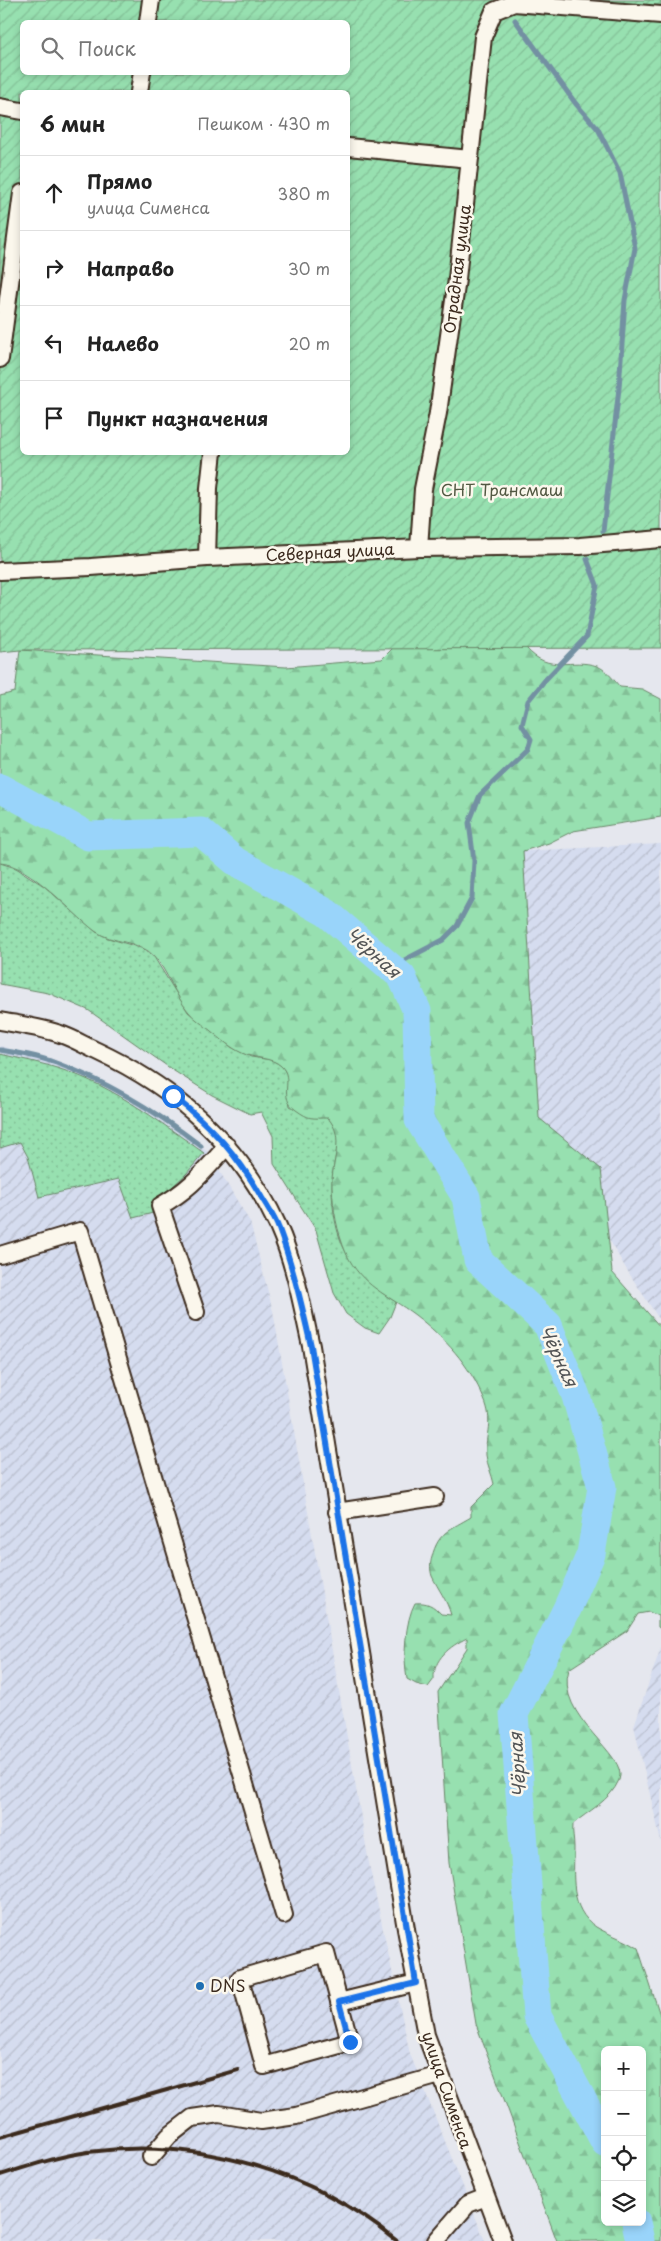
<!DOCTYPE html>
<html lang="ru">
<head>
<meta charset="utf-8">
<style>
	body { margin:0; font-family:"Playpen Sans",sans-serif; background:#f6f6f6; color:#222 }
	.controls { position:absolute; right:15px; bottom:15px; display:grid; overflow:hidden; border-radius:8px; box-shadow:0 2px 8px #0003 }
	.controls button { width:45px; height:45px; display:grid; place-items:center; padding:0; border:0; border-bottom:1px solid #e0e0e0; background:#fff; color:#222; font:25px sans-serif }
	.stop { position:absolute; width:15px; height:15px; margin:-11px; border:4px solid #1a73e8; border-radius:50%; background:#fff }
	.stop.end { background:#1a73e8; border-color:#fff; box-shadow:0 1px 5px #0008 }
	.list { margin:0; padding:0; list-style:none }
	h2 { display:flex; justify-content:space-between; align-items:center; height:65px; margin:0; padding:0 20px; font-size:21px }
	h2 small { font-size:16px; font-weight:400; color:#767676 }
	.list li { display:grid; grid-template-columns:32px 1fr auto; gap:15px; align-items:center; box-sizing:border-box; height:75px; padding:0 20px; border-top:1px solid #e0e0e0 }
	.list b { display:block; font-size:19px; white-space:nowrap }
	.list p { margin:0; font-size:16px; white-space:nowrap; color:#767676 }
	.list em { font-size:16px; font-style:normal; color:#767676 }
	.icon { flex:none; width:28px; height:28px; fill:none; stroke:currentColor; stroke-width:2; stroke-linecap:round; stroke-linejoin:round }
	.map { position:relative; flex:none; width:661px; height:2241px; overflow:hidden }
	.search { position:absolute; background:#fff; box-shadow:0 2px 8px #0003; left:20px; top:20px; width:330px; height:55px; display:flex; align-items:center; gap:12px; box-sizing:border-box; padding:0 18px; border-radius:8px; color:#767676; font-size:19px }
	.panel { position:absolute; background:#fff; box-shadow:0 2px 8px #0003; left:20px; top:90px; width:330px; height:365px; border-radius:8px }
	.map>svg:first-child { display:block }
</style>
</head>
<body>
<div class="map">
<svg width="661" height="2241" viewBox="0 0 661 2241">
	<defs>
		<pattern id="industrial-furrows" width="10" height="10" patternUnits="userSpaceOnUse" patternTransform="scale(1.25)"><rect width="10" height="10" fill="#d5dcef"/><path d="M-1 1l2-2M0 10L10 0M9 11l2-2" fill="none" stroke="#b8bdcc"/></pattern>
		<pattern id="grass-dots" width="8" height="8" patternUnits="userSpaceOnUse" patternTransform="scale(1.25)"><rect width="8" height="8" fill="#97e0b0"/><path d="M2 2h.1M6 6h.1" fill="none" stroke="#83c097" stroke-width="1.8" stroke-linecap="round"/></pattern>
		<pattern id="forest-firs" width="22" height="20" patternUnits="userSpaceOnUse" patternTransform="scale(1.25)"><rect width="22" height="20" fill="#97e0b0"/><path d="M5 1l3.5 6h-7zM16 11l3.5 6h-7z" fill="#83c097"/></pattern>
		<pattern id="garden-furrows" width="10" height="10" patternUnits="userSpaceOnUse" patternTransform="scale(1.25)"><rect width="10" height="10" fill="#97e0b0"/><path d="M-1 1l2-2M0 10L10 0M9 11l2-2" fill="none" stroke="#83c097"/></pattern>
	</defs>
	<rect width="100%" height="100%" fill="#e5e7ee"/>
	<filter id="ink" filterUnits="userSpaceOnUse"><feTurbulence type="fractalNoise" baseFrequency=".02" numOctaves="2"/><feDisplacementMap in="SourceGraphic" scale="10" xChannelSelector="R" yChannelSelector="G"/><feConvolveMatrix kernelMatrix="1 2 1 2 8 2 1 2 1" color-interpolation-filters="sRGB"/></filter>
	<g filter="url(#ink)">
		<path fill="url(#industrial-furrows)" d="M661 844V1322L625 1267 539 1118 523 851Z
			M0 1046 64 1064 138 1105 208 1152 250 1222 273 1311 370 1869 410 2054 485 2241H0Z
			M661 1647V1842L634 1726Z"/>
		<path fill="url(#grass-dots)" stroke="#698567" d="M0 863 16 868 44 886 96 932 108 938 144 949 154 957 188 1012 231 1047 251 1057 272 1060 282 1066 287 1075 290 1106C304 1115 326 1111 335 1126 342 1138 334 1158 333 1171 330 1196 334 1232 347 1254 358 1273 377 1291 396 1302L390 1317 379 1333 365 1328 346 1314 334 1293 316 1230 274 1164 273 1136 261 1112 250 1114 212 1095 174 1071 88 1010 48 993 0 984Z
			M0 1054C21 1059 43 1063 63 1070 111 1085 163 1124 204 1153L186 1174 156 1202 157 1212 133 1218 119 1179 39 1197 28 1157 20 1142 0 1148Z"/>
		<path fill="url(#forest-firs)" stroke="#698567" fill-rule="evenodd" d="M393 648H526C550 675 571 657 597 666 607 670 613 679 620 687L642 689 661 699V817L573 831 549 843 523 851 539 1118 601 1169 612 1272 661 1328V1629L658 1627V1616L649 1612 638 1614 627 1631 569 1669C554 1717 630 1755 619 1780 610 1801 588 1811 573 1824 572 1833 574 1840 574 1848 574 1875 569 1909 596 1927 609 1935 625 1939 638 1948L661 2018V2241H557L476 2024 449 1863 438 1692 467 1648V1638C450 1646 433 1659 434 1679L428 1687 416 1684 407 1679C403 1658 405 1621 415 1603 427 1602 433 1605 441 1614L451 1615C447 1600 438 1589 432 1576 430 1570 430 1563 432 1557 438 1532 451 1529 471 1517V1507L494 1484C492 1474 487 1465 486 1455 485 1433 494 1422 484 1399 469 1364 445 1338 415 1315 387 1294 362 1287 346 1253 337 1232 333 1209 332 1186 331 1160 346 1139 328 1118 311 1118 310 1120 296 1110 277 1097 295 1079 281 1066 272 1057 254 1059 242 1053 231 1048 221 1039 211 1031 204 1025 194 1019 188 1011 175 995 168 972 154 956 139 940 113 944 95 931 70 912 31 865 0 863V696L15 692 20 650 286 667 382 659ZM605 2050H642V2222H605Z"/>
		<path fill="url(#garden-furrows)" stroke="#698567" fill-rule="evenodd" d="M0 0H661V648L20 650 0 652ZM22 22H348V72H22ZM22 92H348V452H22Z"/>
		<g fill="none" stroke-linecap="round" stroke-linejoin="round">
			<path stroke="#7390a2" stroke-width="5" d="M515 20 576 104 598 129 620 173 635 248 625 300 619 388 603 531
				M391 967 443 940 457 926 472 898 474 861 469 823 480 795 528 749 531 739 522 725 528 701 545 680 587 636 597 585 587 559
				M0 1050C19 1053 38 1056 56 1063 109 1082 157 1112 201 1146"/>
			<path stroke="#99d4fa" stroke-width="29" d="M0 788 88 836 201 832 235 861 327 913 402 977 417 1011 419 1120 466 1197 478 1260 548 1325 576 1396 602 1487 591 1554 567 1609 514 1714 537 2016 605 2142
				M636 2222 640 2241"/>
			<defs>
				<path id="minor" d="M148 22 151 0
					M139 92 142 72
					M0 107 22 111
					M348 147 470 159
					M0 359 22 193
					M419 548 423 489 438 413 457 279 483 37 494 11 514 3 661 15
					M207 558 209 488 213 452
					M0 571 91 567 207 558 419 548 580 546 661 539
					M0 1021C21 1025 43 1028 63 1035 74 1039 86 1046 97 1051 178 1089 240 1144 278 1226 295 1264 302 1306 311 1346L406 1929 426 2035 503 2241
					M0 1255 80 1231 284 1915
					M196 1312 160 1206C191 1189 204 1171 227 1146
					M337 1512 435 1497
					M326 1953 350 2042 264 2066 240 1978Z
					M339 2002 416 1983
					M151 2157 169 2136 192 2118 219 2114 261 2121 296 2116 440 2075
					M436 2241 468 2204 486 2197"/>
			</defs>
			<use href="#minor" stroke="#3b2a1e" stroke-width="20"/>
			<use href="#minor" stroke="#fbf7ec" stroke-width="16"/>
			<path stroke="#3b2a1e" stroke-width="4" d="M0 2137 238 2070
				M0 2175C29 2166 59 2156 88 2152 198 2137 312 2171 397 2241"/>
		</g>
	</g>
	<g fill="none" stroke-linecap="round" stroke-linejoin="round" filter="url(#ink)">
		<path stroke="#1a73e8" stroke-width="6" d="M173 1096C213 1128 237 1154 262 1198 268 1208 275 1218 279 1229 293 1267 302 1306 311 1346L416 1983 339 2002 350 2042"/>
	</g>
	<circle fill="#1f6fb2" stroke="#fbf7ec" stroke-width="2" cx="200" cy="1986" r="5"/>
	<g text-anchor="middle" stroke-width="5" stroke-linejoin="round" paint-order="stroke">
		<g font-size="16" fill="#3b2a1e" stroke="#fbf7ec">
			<text transform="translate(457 269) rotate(-83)" y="6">Отрадная улица</text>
			<text transform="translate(330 552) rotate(-3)" y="6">Северная улица</text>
			<text transform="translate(447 2090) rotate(71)" y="6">улица Сименса</text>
		</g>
		<g font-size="16" fill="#525842" stroke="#fbf7ec">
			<text x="502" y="496">СНТ Трансмаш</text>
		</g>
		<g font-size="16" fill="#3b2a1e" stroke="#fbf7ec" text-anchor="start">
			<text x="210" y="1992">DNS</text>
		</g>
		<g font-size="18" font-style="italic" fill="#525455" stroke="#fbf7ec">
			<text transform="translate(373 953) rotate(42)" y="6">Чёрная</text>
			<text transform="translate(558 1356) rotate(65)" y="6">Чёрная</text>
			<text transform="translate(518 1765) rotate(-94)" y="6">Чёрная</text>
		</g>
	</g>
</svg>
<div class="controls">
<button>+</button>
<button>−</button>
<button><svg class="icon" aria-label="locate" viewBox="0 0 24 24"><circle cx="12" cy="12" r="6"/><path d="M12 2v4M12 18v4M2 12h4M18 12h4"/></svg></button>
<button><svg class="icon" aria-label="layers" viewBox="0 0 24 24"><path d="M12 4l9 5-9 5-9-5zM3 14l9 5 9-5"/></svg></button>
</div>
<div class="stop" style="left:173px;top:1096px"></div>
<div class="stop end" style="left:350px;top:2042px"></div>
<div class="search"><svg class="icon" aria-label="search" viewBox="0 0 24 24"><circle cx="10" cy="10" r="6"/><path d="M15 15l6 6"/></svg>Поиск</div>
<section class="panel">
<h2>6 мин<small>Пешком · 430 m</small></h2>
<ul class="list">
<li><svg class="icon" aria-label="ahead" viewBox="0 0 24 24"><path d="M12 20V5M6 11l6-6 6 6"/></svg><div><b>Прямо</b><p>улица Сименса</p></div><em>380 m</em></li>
<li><svg class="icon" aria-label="right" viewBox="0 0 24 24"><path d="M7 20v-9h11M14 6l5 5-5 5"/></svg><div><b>Направо</b></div><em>30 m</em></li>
<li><svg class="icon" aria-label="left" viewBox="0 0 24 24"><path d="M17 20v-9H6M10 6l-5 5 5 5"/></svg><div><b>Налево</b></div><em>20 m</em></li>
<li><svg class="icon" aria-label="arrive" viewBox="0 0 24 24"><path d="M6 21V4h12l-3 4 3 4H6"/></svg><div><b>Пункт назначения</b></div></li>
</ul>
</section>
</div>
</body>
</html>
